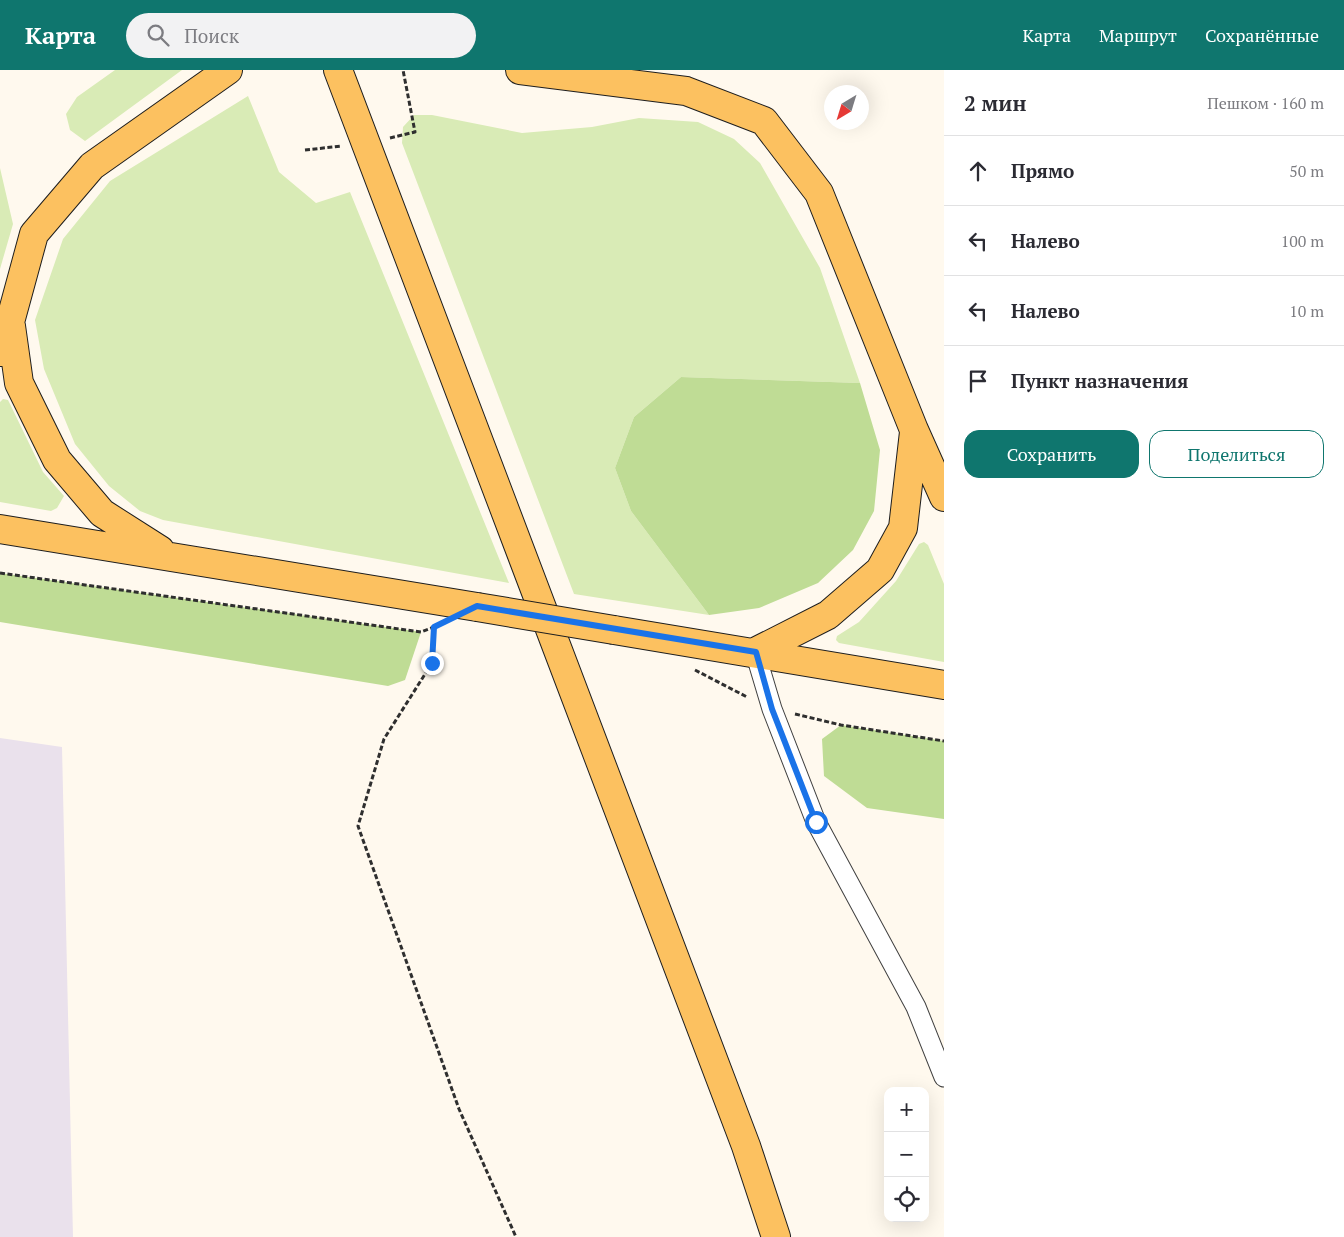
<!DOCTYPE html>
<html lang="ru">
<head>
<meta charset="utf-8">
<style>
	body { margin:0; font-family:"PT Serif",serif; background:#f2f2f3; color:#2b2b33 }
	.controls { position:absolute; right:15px; bottom:15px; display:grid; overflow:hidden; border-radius:10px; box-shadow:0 5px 20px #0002 }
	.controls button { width:45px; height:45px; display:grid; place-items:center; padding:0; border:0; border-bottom:1px solid #e1e1e2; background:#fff; color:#2b2b33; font:25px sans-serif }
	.compass { position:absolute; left:824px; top:15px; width:45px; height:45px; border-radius:50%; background:#fff; box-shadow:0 5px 20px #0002; rotate:218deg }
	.stop { position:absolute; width:15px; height:15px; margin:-11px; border:4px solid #1a73e8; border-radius:50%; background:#fff }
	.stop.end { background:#1a73e8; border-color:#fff; box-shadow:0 1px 5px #0008 }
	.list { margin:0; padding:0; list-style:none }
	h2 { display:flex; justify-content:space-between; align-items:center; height:65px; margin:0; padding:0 20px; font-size:21px }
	h2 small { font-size:16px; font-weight:400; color:#7c7c81 }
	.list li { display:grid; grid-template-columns:32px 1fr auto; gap:15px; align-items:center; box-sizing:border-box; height:70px; padding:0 20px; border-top:1px solid #e1e1e2 }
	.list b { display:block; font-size:19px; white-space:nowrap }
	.list em { font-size:16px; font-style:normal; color:#7c7c81 }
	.actions { display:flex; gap:10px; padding:15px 20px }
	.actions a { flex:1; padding:11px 0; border:1px solid #0f766e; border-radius:15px; text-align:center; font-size:18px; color:#0f766e }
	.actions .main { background:#0f766e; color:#fff }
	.icon { flex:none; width:28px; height:28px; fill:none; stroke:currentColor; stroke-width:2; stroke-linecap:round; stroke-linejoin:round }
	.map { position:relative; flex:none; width:944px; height:1167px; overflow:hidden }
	header { display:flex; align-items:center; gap:30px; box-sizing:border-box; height:70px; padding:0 25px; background:#0f766e; color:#fff }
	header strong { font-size:24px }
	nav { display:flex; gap:28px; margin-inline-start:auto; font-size:18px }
	.search { width:350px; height:45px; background:#f2f2f3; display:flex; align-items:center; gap:12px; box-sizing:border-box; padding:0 18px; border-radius:28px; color:#7c7c81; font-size:19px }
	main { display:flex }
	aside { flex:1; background:#fff }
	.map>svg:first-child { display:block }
</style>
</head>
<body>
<header>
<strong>Карта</strong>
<div class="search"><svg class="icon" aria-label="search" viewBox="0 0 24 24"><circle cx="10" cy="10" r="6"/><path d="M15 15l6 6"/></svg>Поиск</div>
<nav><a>Карта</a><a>Маршрут</a><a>Сохранённые</a></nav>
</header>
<main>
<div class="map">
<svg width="944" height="1167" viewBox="0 0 944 1167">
	<rect width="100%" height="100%" fill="#fff9ee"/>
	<path fill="#eae1ec" d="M0 668 62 677 73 1167H0Z"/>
	<path fill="#d9ebb6" d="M115 0H182L85 71 70 60 66 44 77 27Z
		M248 26 279 102 316 133 350 122 509 513 163 450 140 441 109 416 75 374 44 299 35 250 63 169 110 111Z
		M414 45H432L522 63 592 57 639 48 698 52 734 69 760 93 820 198 860 313 681 307 634 347 615 398 631 441 709 545 574 524 402 73 403 57Z
		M0 98 13 154 0 199Z
		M3 329 8 330 10 334 43 402 64 426 57 438 51 441 0 432V332Z
		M924 472 928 475 944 514V592L839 573 836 570 837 566 859 552 896 511 919 474Z"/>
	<path fill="#bfdc95" d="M681 307 860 313 880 380 874 441 853 480 818 513 759 538 709 545 631 441 615 398 634 347Z
		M0 503 421 562 405 610 388 616 0 552Z
		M841 655 944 671V749L867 738 824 706 822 669Z"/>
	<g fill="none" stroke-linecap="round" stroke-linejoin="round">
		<defs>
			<path id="street" d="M755 582 772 639 816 752 916 937 944 1007"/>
			<path id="primary" d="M338 0 746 1076 776 1167
				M520 0 686 21 764 51 819 123 914 360 944 427
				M11 256 19 313 57 390 102 443 160 480
				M0 282 10 252 34 164 92 96 228 0
				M0 459 477 537
				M614 560 944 615
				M755 582 828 545 880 500 903 458 914 362"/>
		</defs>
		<use href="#street" stroke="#404040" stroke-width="21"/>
		<use href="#primary" stroke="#1e1e1e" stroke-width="30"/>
		<path stroke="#2f2f2f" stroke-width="3" stroke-dasharray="5 2.5" stroke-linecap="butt" d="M390 68 415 62 403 0
			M305 80 342 76
			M0 503 421 562 434 557
			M434 555 432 593 384 669 358 756 459 1039 516 1167
			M695 600 747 627
			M795 644 841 655 944 671"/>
		<use href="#street" stroke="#fff" stroke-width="19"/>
		<use href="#primary" stroke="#fcc160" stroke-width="28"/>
		<defs>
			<path id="primary-bridge" d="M477 537 614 560"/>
		</defs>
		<use href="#primary-bridge" stroke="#1e1e1e" stroke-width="30" stroke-linecap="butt"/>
		<use href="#primary-bridge" stroke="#fcc160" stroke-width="28"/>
	</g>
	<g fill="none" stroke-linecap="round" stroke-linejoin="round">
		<path stroke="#1a73e8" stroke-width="6" d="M432 593 434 557 477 536 756 582 772 639 816 752"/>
	</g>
</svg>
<div class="controls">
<button>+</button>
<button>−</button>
<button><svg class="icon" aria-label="locate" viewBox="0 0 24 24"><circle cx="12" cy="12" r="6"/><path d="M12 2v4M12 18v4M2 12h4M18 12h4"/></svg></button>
</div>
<svg class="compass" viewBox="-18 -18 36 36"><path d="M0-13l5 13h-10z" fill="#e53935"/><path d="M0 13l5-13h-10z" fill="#7c7c81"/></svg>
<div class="stop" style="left:816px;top:752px"></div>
<div class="stop end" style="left:432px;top:593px"></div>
</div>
<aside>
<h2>2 мин<small>Пешком · 160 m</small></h2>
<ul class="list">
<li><svg class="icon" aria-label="ahead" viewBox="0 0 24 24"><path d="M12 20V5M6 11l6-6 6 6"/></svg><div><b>Прямо</b></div><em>50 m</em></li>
<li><svg class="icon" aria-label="left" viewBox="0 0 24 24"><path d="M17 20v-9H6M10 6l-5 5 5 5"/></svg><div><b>Налево</b></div><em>100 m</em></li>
<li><svg class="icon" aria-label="left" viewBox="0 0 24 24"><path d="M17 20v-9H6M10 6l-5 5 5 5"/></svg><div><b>Налево</b></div><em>10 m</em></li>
<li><svg class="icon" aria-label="arrive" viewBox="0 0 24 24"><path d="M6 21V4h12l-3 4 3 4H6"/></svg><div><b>Пункт назначения</b></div></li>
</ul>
<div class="actions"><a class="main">Сохранить</a><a>Поделиться</a></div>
</aside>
</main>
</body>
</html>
